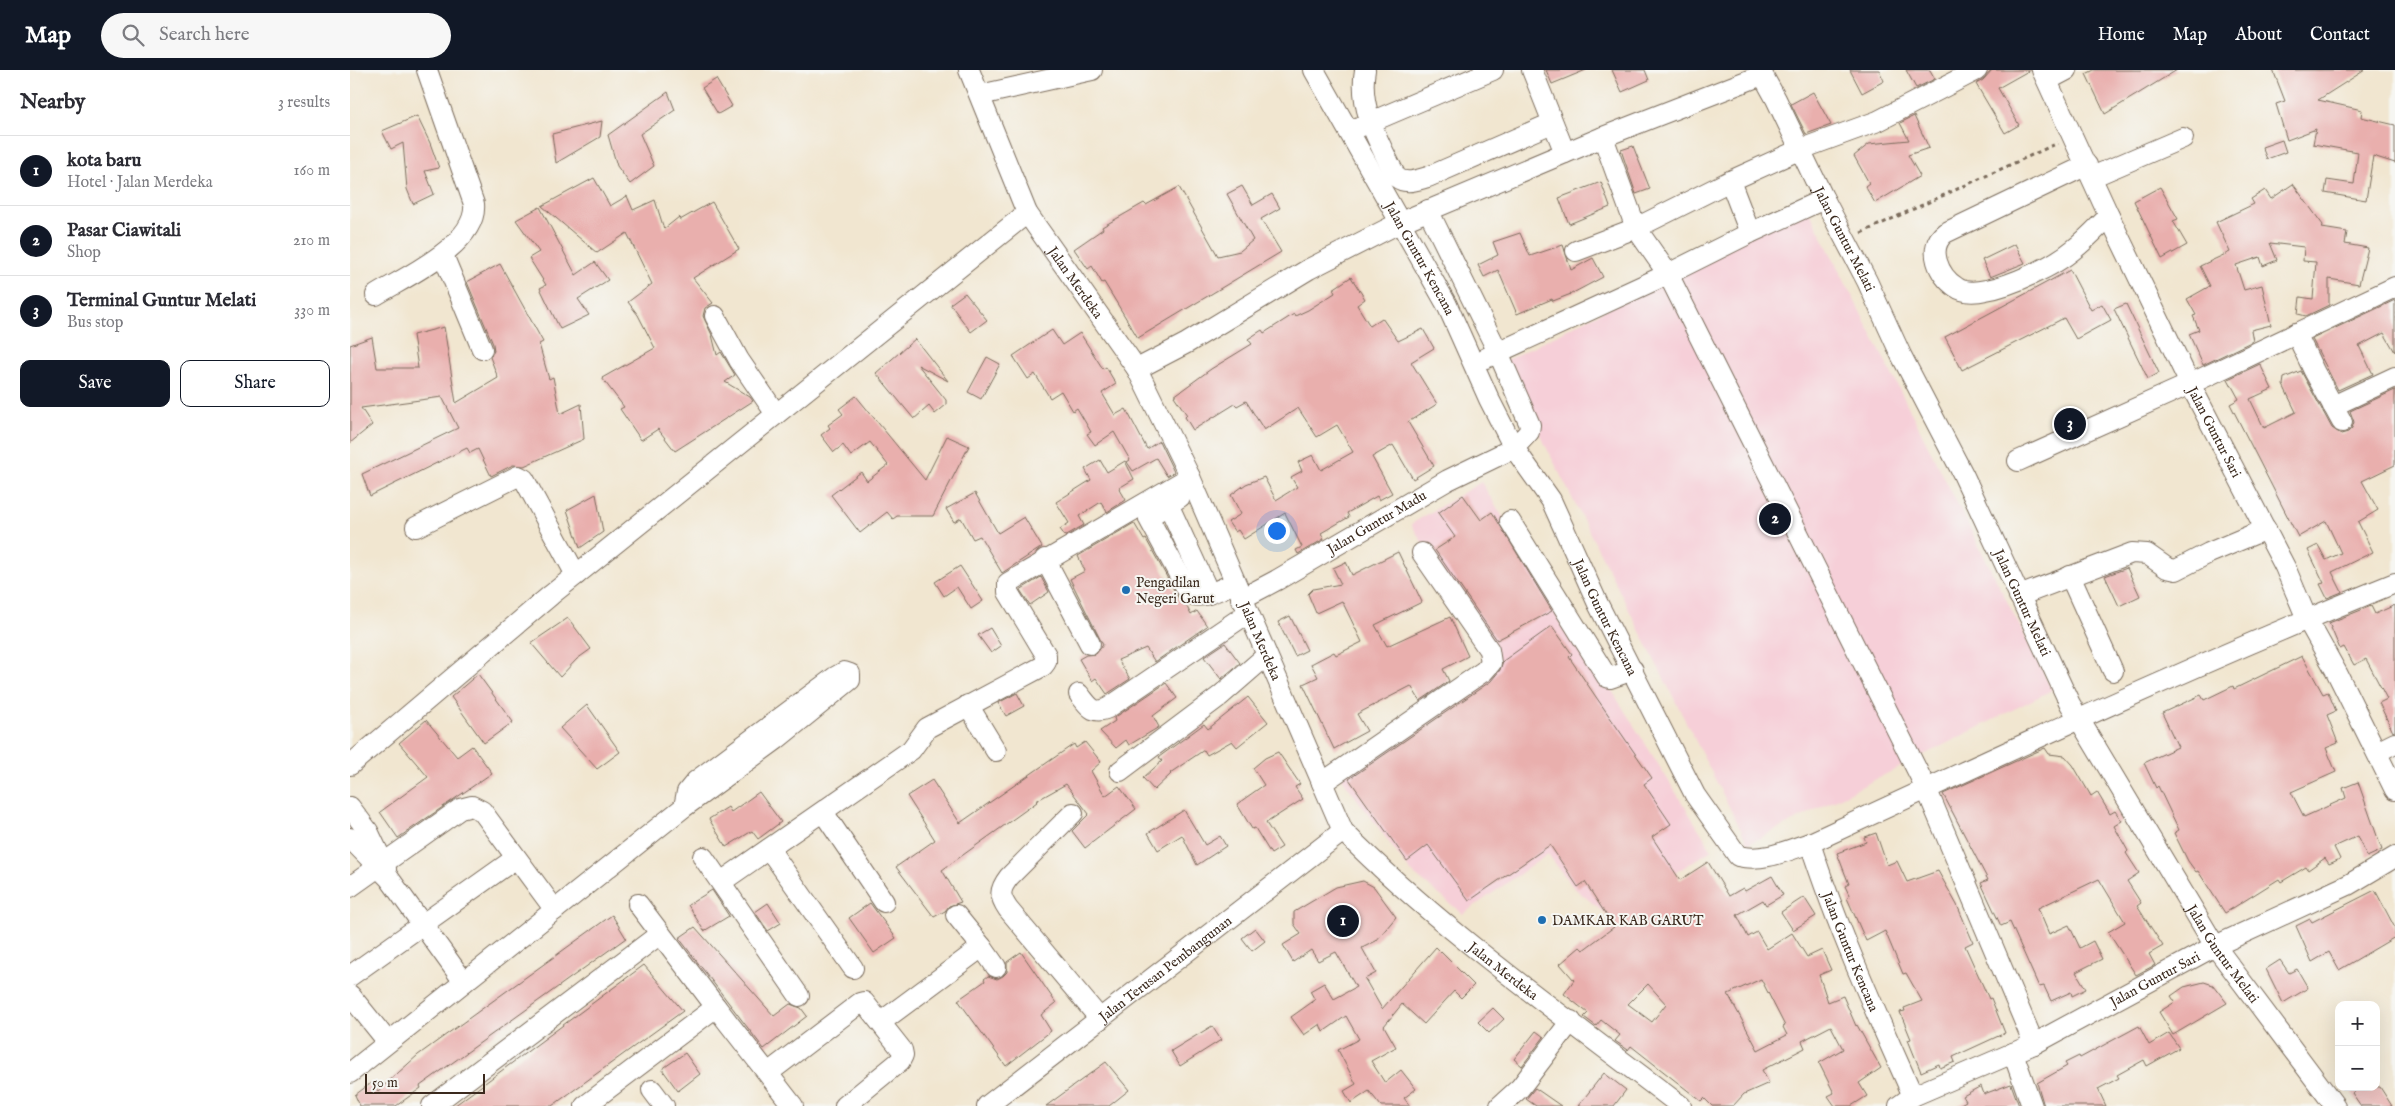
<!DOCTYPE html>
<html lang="en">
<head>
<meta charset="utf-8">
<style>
	body { margin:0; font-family:"IM FELL English",serif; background:#f7f7f7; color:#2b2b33 }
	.controls { position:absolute; right:15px; bottom:15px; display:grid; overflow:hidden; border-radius:10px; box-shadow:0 5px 20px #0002 }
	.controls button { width:45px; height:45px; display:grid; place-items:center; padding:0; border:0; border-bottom:1px solid #e1e1e2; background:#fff; color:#2b2b33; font:25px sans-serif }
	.scale { position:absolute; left:15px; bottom:12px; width:120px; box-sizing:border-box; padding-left:5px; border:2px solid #3b2a1e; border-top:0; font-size:14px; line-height:18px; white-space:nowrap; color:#3b2a1e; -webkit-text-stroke:4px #f6f6f2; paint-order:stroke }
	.you { position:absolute; left:926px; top:460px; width:18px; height:18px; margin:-12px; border:4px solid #fff; border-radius:50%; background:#1a73e8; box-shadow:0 0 0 8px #1a73e833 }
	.badge { display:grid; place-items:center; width:32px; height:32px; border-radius:50%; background:#111827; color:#fff; font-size:16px; font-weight:700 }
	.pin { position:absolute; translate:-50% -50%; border:2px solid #fff; box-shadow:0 1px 5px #0006 }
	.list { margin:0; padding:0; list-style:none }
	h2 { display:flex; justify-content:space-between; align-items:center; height:65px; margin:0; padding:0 20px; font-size:21px }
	h2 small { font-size:16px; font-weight:400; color:#7c7c81 }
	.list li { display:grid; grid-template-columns:32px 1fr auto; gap:15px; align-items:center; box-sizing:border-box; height:70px; padding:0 20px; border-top:1px solid #e1e1e2 }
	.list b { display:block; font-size:19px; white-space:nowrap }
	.list p { margin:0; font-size:16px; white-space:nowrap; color:#7c7c81 }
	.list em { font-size:16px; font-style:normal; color:#7c7c81 }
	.actions { display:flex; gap:10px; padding:15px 20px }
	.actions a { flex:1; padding:11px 0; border:1px solid #111827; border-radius:10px; text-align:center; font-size:18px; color:#111827 }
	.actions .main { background:#111827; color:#fff }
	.icon { flex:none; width:28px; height:28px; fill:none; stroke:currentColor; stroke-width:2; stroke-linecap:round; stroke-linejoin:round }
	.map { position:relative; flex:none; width:2045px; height:1036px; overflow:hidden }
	header { display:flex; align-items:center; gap:30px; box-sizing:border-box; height:70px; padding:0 25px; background:#111827; color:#fff }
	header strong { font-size:24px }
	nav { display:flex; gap:28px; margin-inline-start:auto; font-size:18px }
	.search { width:350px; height:45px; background:#f7f7f7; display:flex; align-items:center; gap:12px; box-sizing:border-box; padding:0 18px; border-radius:28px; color:#7c7c81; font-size:19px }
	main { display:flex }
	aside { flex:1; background:#fff }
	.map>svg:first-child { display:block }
</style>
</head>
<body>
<header>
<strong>Map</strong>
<div class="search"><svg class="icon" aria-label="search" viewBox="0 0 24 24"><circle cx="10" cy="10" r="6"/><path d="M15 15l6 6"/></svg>Search here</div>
<nav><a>Home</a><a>Map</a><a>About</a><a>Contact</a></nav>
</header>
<main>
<aside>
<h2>Nearby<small>3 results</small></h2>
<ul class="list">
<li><span class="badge">1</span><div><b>kota baru</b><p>Hotel · Jalan Merdeka</p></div><em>160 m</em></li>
<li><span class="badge">2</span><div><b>Pasar Ciawitali</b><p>Shop</p></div><em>210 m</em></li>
<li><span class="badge">3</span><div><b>Terminal Guntur Melati</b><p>Bus stop</p></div><em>330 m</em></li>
</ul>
<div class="actions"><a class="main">Save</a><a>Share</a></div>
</aside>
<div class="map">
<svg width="2045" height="1036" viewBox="0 0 2045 1036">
	<rect width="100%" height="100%" fill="#f6f6f2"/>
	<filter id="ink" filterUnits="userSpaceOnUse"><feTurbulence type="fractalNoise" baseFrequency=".02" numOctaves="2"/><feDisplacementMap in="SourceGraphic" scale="10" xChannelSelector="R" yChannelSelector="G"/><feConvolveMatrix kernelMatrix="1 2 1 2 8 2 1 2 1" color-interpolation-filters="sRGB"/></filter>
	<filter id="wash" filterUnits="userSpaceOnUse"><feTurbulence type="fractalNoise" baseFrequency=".0096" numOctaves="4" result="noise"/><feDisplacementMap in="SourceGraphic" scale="20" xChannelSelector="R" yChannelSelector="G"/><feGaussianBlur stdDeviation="1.12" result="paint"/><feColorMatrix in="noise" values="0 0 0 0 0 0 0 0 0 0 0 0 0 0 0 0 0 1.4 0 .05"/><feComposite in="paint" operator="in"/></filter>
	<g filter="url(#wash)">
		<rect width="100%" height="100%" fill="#f1e6d0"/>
		<path fill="#f6cfd8" d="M1457 137 1702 620 1398 774 1153 292Z
			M1131 412 1362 780 1257 845 1223 817 1198 784 1113 844 1060 801 986 700 1143 588 1061 454Z"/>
		<g id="blocks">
			<path fill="#e9afad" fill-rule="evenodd" d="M1196 0H1236L1202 14Z
				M1262 0H1295L1299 10 1272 22Z
				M1500 0H1529L1534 11 1512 23Z
				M1556 0H1580L1585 9 1566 18Z
				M1642 0H1680L1648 18 1669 55 1655 63 1626 14 1633 10Z
				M1744 0H1827L1755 44 1736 4Z
				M1923 0H2015L1968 30 2012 40 2011 47 2045 55V93L2023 86 2016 130 1975 123 1977 110 2004 114 2008 82 1963 74 1966 59 1937 70 1926 34 1935 31Z
				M366 9 382 36 368 44 352 18Z
				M318 22 325 40 290 64 304 96 280 114 267 96 258 65Z
				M1463 22 1481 55 1456 64 1441 34Z
				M67 46 80 73 89 98 75 101 84 124 63 134 57 119 53 73 41 79 32 61Z
				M1564 46 1579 78 1558 85 1570 106 1525 133 1515 116 1519 113 1504 86 1519 74 1559 70 1550 53Z
				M252 51 250 67 206 93 202 64Z
				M1932 70 1936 82 1917 89 1912 77Z
				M1283 76 1300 119 1286 124 1271 80Z
				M244 108 260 136 277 126 283 140 305 130 314 159 329 147 330 150 362 132 389 179 343 208 363 233 355 238 353 246 362 265 367 285 371 282 385 305 375 312 400 327 403 331 325 381 308 359 291 370 270 339 274 337 252 308 305 278 288 245 278 232 302 214 277 163 247 183 192 136Z
				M1251 112 1260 137 1219 154 1209 128Z
				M1943 114 1973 155 1972 158 1997 162 1995 174 2018 178 2009 214 1979 209V235L1956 246 1948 244 1950 227 1963 229 1966 192 1953 191 1954 177 1920 173 1927 190 1913 196 1910 187 1886 195 1894 220 1912 215 1921 255 1901 260 1903 271 1853 295 1839 264 1849 260 1843 246 1846 245 1837 229 1860 216 1850 196 1880 182 1866 152 1904 134 1901 129 1915 120 1921 129Z
				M892 116 903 135 922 124 930 138 911 149 931 182 788 268 754 212 752 213 742 196 738 199 724 179 753 159 752 157 794 133 796 135 829 117 868 186 890 181 903 170 877 124Z
				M1810 117 1828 149 1823 151 1837 175 1812 189 1784 131Z
				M190 137 226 205 245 192 258 210 228 229 239 245 210 259 190 218 196 215 179 188 189 182 166 150Z
				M1170 163 1180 186 1213 175 1221 200 1243 188 1253 207 1221 224 1203 231 1202 229 1167 244 1148 200 1134 207 1128 195 1148 185 1143 172Z
				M1665 174 1675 193 1640 207 1632 190Z
				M150 194 193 272 189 274 199 309 203 307 210 344 231 334 234 369 174 396 163 395 141 406 128 379 120 383 117 378 20 426 12 404 108 358 92 327 11 338 22 355 0 373V275L22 267 27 298H68L63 265 94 257 106 333 148 308 140 287 144 281 143 274 117 212Z
				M1720 200 1741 240 1752 234 1761 250 1726 269 1714 248 1612 300 1595 267Z
				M1001 207 1015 229 1007 235 1020 256 1032 248 1048 271 1073 259 1084 278 1061 292 1087 334 1058 352 1084 396 1063 409 1043 375 1022 387 1042 423 1029 430 1027 426 997 443 999 447 971 463 974 469 948 484 946 480 952 477 935 443 894 469 888 460 885 462 878 452 891 444 881 425 896 414 914 407 926 430 947 417 941 407 952 401 948 392 963 385 971 400 1003 382 987 355 967 367 948 338 914 360 896 331 887 336 885 334 843 360 835 347 837 345 824 326 861 299 902 274 898 269 912 260 914 263 944 244 945 246 958 240 985 223 983 219Z
				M615 223 637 250 621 262 600 234Z
				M2045 230V282L2034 263 2009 276 2023 304 1988 320 1962 269Z
				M1776 234 1809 303 1798 309 1764 239Z
				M702 260 712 275 730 263 753 299 756 297 766 314 752 323 765 345 776 339 797 379 809 371 824 402 817 406 806 388 783 401 777 392 780 390 764 362 745 375 737 364 741 362 727 338 723 341 711 321 700 328 685 304 678 309 663 286Z
				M565 269 598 311 568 295 596 330V335L585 344 579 336 564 349 526 303Z
				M637 287 650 294 631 329 618 322Z
				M1910 294 1922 319 1900 329 1914 358 1946 342 1933 315 1934 308 1951 301 1982 358 1991 364 1998 362 2002 358 2004 352 2000 341 2045 320V395L2012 411 2028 440 2008 452 2023 482 1982 502 1992 522 1977 528 1970 514 1974 513 1958 480 1968 475 1976 490 1991 483 1976 451 1948 467 1880 334 1889 329 1878 309Z
				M506 326 575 410 597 366 619 376 583 446H547L543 449 537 442 510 463 481 425 511 402 517 411 538 395 520 372 501 386 493 375 484 382 471 365 480 358 478 355 493 344 489 339Z
				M750 390 757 402 775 391 784 409 769 418 776 430 757 442 751 432 729 446 734 455 715 466 710 459 719 453 706 432 741 410 735 399Z
				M625 423 648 463 674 447 692 477 652 503 630 466 623 469 611 448 604 452 596 439Z
				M246 424 253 462 230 478 217 440Z
				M1113 425 1131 450 1142 442 1202 541 1147 570 1085 480 1105 467 1088 443Z
				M784 453 794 470 796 469 829 529 836 535 841 545 847 541 857 556 805 592 796 578 768 590 780 609 757 624 746 608 742 611 729 589 736 585 746 584 753 575 720 509 735 501 728 486Z
				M1048 482 1072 532 1025 555 1037 576 1100 547 1118 586 1093 599 1099 611 1070 631 1061 616 1007 644 1017 661 984 679 953 614 968 607 961 594 984 582 986 585 1012 572 992 531 966 543 958 524 963 519 991 514 983 498 996 492 1002 505Z
				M610 496 633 531 621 539 607 517 594 526 585 512Z
				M1777 498 1790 526 1769 536 1755 506Z
				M691 507 699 522 680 535 670 520Z
				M2045 535V661L2043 662 2029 633 2037 629 2016 589 2004 595 1994 577 1990 579 1979 553 2021 536 2025 544Z
				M940 546 957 580 945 586 928 552Z
				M218 548 241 579 227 589 210 607 181 573Z
				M1202 556 1222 584 1219 587 1246 627 1302 708 1294 714 1321 754 1302 767 1330 810 1358 792 1379 826 1393 818 1395 821 1422 806 1433 825 1416 835 1413 830 1387 845 1398 867 1407 862 1417 879 1442 863 1457 887 1472 880 1481 900 1469 905 1478 932 1493 926 1506 956 1507 955 1531 998 1509 1013 1517 1026 1501 1036H1485L1478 1026 1484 1023 1469 993 1493 979 1481 956 1452 971 1455 978 1412 1000 1419 1013 1394 1024 1383 1036H1362L1354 1028 1351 1031 1281 976 1278 980 1265 971 1270 965 1251 950 1246 956 1234 947 1238 943 1214 924 1224 910 1210 894 1230 877 1233 880 1264 857 1235 812 1228 817 1200 775 1119 831 1078 775 1057 791 999 709 1141 611 1150 600 1153 591ZM1411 909 1435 956 1433 957 1437 965 1408 980 1378 924ZM1298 914 1316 934 1302 952 1278 934Z
				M640 558 651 576 641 583 628 565Z
				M875 573 890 593 871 609 854 587Z
				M1952 586 1973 624 1978 622 1986 641 1977 645 1988 673 1976 678 1986 702 1941 722 1954 747 1996 728 1993 718 2008 712 2032 780 2017 787 2008 766 1984 777 1990 789 1979 794 1975 788 1958 800 1956 797 1931 812 1929 809 1875 843 1848 801 1846 802 1838 791 1824 763 1829 760 1808 716 1806 718 1794 693 1828 677 1812 643 1851 625 1854 630 1883 616 1884 619Z
				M128 604 163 652 134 673 101 627Z
				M816 613 827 628 803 646 809 657 779 675 776 670 766 678 750 661 765 651 764 648Z
				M667 623 674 636 656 646 648 633Z
				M898 627 918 652 887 677 882 671 857 685 854 680 820 703 821 704 804 720 793 708 812 691 809 687 854 654 858 659Z
				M237 635 270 682 247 699 210 658Z
				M76 650 107 687 122 676 142 703 48 768 30 742 78 707 49 673Z
				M735 672 751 692 741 701 755 726 769 716 786 739 735 778 722 761 739 744 716 714 686 731 687 732 592 800 611 832 599 836 595 841 584 847 546 797 585 770 557 726 582 710 610 753 724 674 726 678Z
				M1695 678 1699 684 1715 686 1723 695 1741 726 1747 722 1760 744 1765 741 1772 751 1764 756 1778 781 1776 783 1789 803 1777 811 1791 833 1787 836 1813 876 1799 884 1805 895 1786 905 1758 862 1775 852 1749 809 1688 838 1699 864 1719 855 1730 878 1743 871 1752 889 1726 902 1736 919 1722 926 1721 922 1701 931 1694 916 1689 917 1660 852 1651 856 1631 813 1638 810 1593 724Z
				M928 682 950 714 945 717 953 729 916 753 932 777 921 784 905 758 902 759 887 734 914 715 903 698 915 688Z
				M409 722 431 752 408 769 402 761 376 777 359 749 378 737 381 742Z
				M834 740 855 775 870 766 876 776 847 795 832 765 808 780 798 763Z
				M1526 763 1537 795 1547 791 1557 812 1588 801 1607 835 1623 872 1615 876 1639 929 1641 928 1655 963 1603 987 1605 992 1590 998 1589 994 1571 1002 1558 970 1561 969 1550 942 1555 941 1554 938 1572 931 1556 903 1553 904 1535 861 1516 871 1497 828 1500 827 1495 816 1499 814 1487 783 1516 772 1514 767Z
				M1013 811 1024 817 1046 847 1026 871 1012 878 1026 903 1015 909 1032 939 1086 877 1124 915 1111 928 1104 921 1074 954 1052 934 1034 956 1046 977 1021 991 1035 1013 1051 1000 1066 1019 1054 1028 1060 1036H1031L1019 1021 1001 1033 994 1021 1006 1014 988 980 1009 969 996 946 973 962 970 954 954 965 941 947 965 930 960 921 974 913 984 929 1006 917 986 882 968 891 961 880 943 892 933 875 951 864 944 854V842L986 817Z
				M362 820 379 846 354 861 338 835Z
				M2025 820 2045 858V867L1989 900 1979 882 1962 892 1946 856 1960 849 1962 852Z
				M1454 827 1466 846 1443 860 1431 842Z
				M418 833 431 853 418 861 405 842Z
				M520 833 546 868 524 883 499 848Z
				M262 845 276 868 70 1016 71 1018 46 1036H10L5 1025 21 1013 28 1021 68 985Z
				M345 857 424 946 440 934 451 938 457 946 414 979 329 868Z
				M905 858 915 871 902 881 892 868Z
				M671 882 706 933 691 945 701 961 656 996 608 930 635 911 634 909 638 906 647 909 653 906 657 902V892Z
				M1930 890 1939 903 1947 899 1958 918 1933 933 1916 899Z
				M294 895 333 941 202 1036H104Z
				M1854 912 1863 915 1877 933 1823 965 1809 942 1825 932 1821 926 1834 917Z
				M1143 938 1154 949 1139 963 1128 952Z
				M862 956 871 970 830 996 821 981Z
				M1789 956 1799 975 1819 963 1829 978 1797 996 1794 990 1767 1005 1769 1008 1748 1019 1756 1036H1694L1687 1013 1717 996 1715 993 1729 986 1730 988Z
				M1186 961 1194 967 1172 996 1164 989Z
				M335 983 350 1004 328 1021 312 999Z
				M756 992 779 1020 759 1036H696Z
				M1254 1003 1276 1020 1264 1036H1228Z
				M1661 1014 1669 1036H1607L1616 1031 1613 1026 1631 1016 1634 1024Z
				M2010 1017H2030L2042 1036H2011L2002 1023Z
				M1185 1018 1211 1036H1186L1176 1029Z"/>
		</g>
	</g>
	<g filter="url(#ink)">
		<use href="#blocks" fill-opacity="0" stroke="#7b6c5c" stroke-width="1"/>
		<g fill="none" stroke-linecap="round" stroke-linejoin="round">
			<defs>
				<g id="minor">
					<path id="s1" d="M619 0 677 143 787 299 840 407 993 761C1094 863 1217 948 1331 1036"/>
					<path id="s2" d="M964 0 1097 235 1139 329 1164 378 1201 430 1248 534 1345 725 1388 786C1413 792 1436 781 1460 773 1654 683 1847 593 2045 513"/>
					<path d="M1015 0C1008 38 1030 74 1046 107 1056 115 1066 110 1078 107L1202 53"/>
					<path d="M1182 0 1215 83"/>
					<path id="s3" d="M1410 0 1426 29 1474 129 1517 211 1551 285 1613 404 1720 634 1865 876 1985 1036"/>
					<path id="s4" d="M1692 0 1759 146 1840 314 1935 497 1957 549 1987 603 2045 720"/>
					<path d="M1698 10 1717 0"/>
					<path d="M630 25 742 0"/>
					<path d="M1009 57 1143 0"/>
					<path d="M1253 67 1286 158 1318 204 1576 718 1684 974"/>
					<path d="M1737 95 1595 163C1576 178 1589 206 1606 217 1614 223 1627 222 1636 220 1661 216 1704 196 1723 180 1736 170 1747 158 1759 146"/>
					<path d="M1742 107 1833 68"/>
					<path d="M1380 111 1451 79 1528 51 1627 0"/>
					<path d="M1226 181 1286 158 1380 111 1400 163"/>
					<path d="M93 185 132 279"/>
					<path d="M26 225C55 207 128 174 124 134L77 0"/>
					<path d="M365 246 389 290 426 344"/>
					<path d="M1946 263 1964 301 1992 352"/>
					<path d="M1136 288 1318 204 1400 163 1474 129"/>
					<path d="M787 299 837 273 959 199 1051 152 1253 67 1412 5"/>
					<path d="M1983 336 2045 307"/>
					<path d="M1668 391 1840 314 2045 217"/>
					<path d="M830 427 800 446 799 449 839 523C852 531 871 518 885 513"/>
					<path d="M818 434 859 523"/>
					<path d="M1160 451 1257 607 1260 608 1283 600"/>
					<path d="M66 457 168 406 174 409 226 505"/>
					<path d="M695 489 740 574"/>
					<path d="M1720 506 1763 601"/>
					<path d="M1669 526 1782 483 1797 484 1817 498 1826 500 1859 483 1916 459"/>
					<path id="s5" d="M891 529 927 510 1098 410 1164 378 1179 362 1180 355 1148 282 1078 140"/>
					<path d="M729 624C739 636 742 645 758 638L898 543"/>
					<path d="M618 635 646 681"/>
					<path d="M2027 682 2045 673"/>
					<path d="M0 695 201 525 677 143"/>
					<path d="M770 701 870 626 916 586"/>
					<path d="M972 713 1134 601 1141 593 1139 580 1072 483"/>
					<path d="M0 737 18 761 36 799"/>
					<path d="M473 742 534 832"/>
					<path d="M723 743 659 807C649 820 649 826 658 839L750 949"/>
					<path d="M0 768 39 808 114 912"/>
					<path id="s6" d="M1460 773C1488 860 1526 943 1563 1026"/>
					<path d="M419 779 503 898"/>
					<path d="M353 787 449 926"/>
					<path d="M371 812 561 680 577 658 693 596 696 592V585L658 522V513L840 407"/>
					<path d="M0 817 110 739 122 736 132 741 205 840"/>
					<path d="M288 834 366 937"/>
					<path d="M632 877 646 897"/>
					<path d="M0 906 166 788"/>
					<path d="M0 925 38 972"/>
					<path d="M531 952 632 877 606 845"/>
					<path d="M1663 983 1682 1036"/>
					<path d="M0 1003 334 737 427 669 500 610V604L494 602 485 607 346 711 337 722 334 737"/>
					<path d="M418 1003 510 933 514 932 552 980 553 985 550 991 495 1036"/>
					<path d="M302 1020 314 1036"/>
					<path d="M82 1036 310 864"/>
					<path d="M235 1036 366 937 443 1036"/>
					<path id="s7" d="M637 1036 993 761"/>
					<path d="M1150 1036 1170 1018 1221 951"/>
					<path id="s8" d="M1549 1036 1563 1026 1684 974 1865 876 1998 815 2045 787"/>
				</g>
			</defs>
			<use href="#minor" stroke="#7b6c5c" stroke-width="22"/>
			<path stroke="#7b6c5c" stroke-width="3" stroke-dasharray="4 4" stroke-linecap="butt" d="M1511 163 1708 73"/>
			<use href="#minor" stroke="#fff" stroke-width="20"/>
		</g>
	</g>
	<g fill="#1f6fb2" stroke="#f6f6f2" stroke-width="2">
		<circle cx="776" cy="520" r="5"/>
		<circle cx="1192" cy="850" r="5"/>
	</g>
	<g text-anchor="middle" stroke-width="4" stroke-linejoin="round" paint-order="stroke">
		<g font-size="14" fill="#3b2a1e" stroke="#f6f6f2">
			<text dy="5" stroke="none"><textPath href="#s3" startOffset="189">Jalan Guntur Melati</textPath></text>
			<text dy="5" stroke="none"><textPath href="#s2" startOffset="216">Jalan Guntur Kencana</textPath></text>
			<text dy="5" stroke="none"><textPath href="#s1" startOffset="239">Jalan Merdeka</textPath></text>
			<text dy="5" stroke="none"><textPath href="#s4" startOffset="401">Jalan Guntur Sari</textPath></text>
			<text dy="5" stroke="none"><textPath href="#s5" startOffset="156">Jalan Guntur Madu</textPath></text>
			<text dy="5" stroke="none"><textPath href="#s3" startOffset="594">Jalan Guntur Melati</textPath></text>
			<text dy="5" stroke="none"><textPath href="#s2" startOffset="621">Jalan Guntur Kencana</textPath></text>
			<text dy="5" stroke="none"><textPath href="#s1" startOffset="644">Jalan Merdeka</textPath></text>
			<text dy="5" stroke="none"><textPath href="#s6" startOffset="116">Jalan Guntur Kencana</textPath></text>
			<text dy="5" stroke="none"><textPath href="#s3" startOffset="999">Jalan Guntur Melati</textPath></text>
			<text dy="5" stroke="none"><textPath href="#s7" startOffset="225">Jalan Terusan Pembangunan</textPath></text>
			<text dy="5" stroke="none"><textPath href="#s1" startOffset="1064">Jalan Merdeka</textPath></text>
			<text dy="5" stroke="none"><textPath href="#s8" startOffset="286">Jalan Guntur Sari</textPath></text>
		</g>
		<g font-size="14" fill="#3b2a1e" stroke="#f6f6f2" text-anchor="start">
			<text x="786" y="517">Pengadilan<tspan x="786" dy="16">Negeri Garut</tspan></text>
			<text x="1202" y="855">DAMKAR KAB GARUT</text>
		</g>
	</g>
</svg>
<div class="controls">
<button>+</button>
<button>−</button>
</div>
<div class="scale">50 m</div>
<div class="you"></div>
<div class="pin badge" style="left:993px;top:851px">1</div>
<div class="pin badge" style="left:1425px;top:449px">2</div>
<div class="pin badge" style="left:1720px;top:354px">3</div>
</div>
</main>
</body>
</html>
